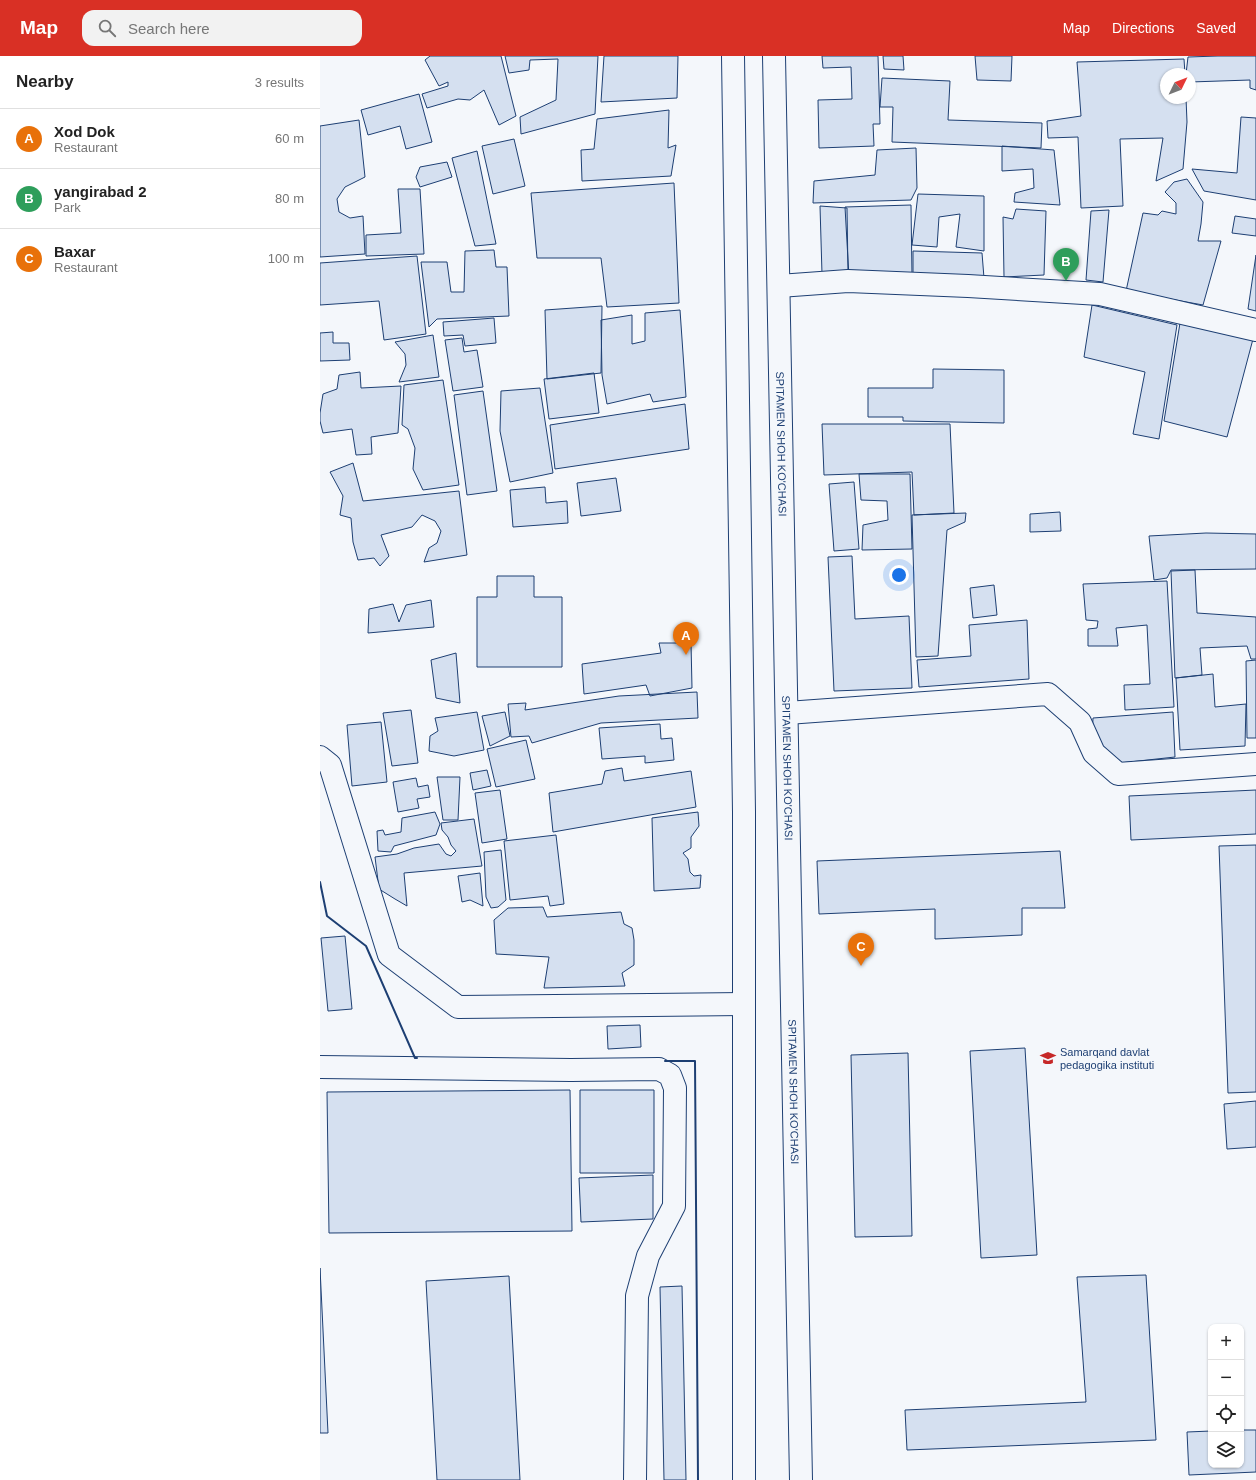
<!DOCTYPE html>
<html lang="en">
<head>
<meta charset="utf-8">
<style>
	body { margin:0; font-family:Arial,sans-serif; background:#f2f2f2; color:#222 }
	.controls { position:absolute; right:12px; bottom:12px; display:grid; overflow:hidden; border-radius:8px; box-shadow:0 1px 3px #0004 }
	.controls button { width:36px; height:36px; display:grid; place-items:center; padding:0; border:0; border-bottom:1px solid #e0e0e0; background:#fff; color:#222; font:20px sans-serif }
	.compass { position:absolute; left:840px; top:12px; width:36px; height:36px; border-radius:50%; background:#fff; box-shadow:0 1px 3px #0004; rotate:47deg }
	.you { position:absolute; left:579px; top:519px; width:14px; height:14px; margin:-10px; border:3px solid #fff; border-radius:50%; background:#1a73e8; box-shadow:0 0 0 6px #1a73e833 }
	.badge { display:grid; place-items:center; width:26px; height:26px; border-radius:50%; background:#d93025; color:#fff; font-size:13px; font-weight:700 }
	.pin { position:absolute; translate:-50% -33px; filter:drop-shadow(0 1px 2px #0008) }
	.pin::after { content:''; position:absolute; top:21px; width:14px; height:12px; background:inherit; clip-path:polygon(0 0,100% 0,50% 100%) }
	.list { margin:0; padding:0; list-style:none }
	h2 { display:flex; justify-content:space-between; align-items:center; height:52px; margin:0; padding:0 16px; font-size:17px }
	h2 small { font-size:13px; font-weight:400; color:#767676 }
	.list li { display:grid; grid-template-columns:26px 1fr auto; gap:12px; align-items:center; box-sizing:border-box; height:60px; padding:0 16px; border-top:1px solid #e0e0e0 }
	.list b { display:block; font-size:15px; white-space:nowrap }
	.list p { margin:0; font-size:13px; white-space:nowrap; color:#767676 }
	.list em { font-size:13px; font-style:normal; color:#767676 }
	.icon { flex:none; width:22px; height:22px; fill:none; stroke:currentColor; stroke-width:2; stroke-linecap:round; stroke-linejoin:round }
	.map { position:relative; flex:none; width:936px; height:1424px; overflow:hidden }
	header { display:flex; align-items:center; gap:24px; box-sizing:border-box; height:56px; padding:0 20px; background:#d93025; color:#fff }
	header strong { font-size:19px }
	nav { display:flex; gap:22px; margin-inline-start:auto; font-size:14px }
	.search { width:280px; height:36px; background:#f2f2f2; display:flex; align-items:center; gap:10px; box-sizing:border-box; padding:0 14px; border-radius:12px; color:#767676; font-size:15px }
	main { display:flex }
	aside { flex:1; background:#fff }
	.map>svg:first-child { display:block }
</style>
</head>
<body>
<header>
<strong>Map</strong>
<div class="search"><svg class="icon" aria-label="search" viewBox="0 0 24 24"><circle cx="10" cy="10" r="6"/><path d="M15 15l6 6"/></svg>Search here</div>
<nav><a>Map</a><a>Directions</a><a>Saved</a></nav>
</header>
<main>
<aside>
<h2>Nearby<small>3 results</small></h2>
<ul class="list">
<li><span class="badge" style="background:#e8710a">A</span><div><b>Xod Dok</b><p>Restaurant</p></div><em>60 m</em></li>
<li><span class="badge" style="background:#2e9e5b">B</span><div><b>yangirabad 2</b><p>Park</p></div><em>80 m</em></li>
<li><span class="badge" style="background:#e8710a">C</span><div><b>Baxar</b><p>Restaurant</p></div><em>100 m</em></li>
</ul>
</aside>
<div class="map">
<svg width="936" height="1424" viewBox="0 0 936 1424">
	<rect width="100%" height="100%" fill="#f4f7fb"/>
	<path fill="#d5e0f0" stroke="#1d3f73" d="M110 0H181L196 60 179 69 164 34 150 44 138 43 107 52 102 38 128 30V26L119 30 105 4Z
		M185 0H278L275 58 201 78 200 61 236 44 238 3 210 4 209 14 189 17Z
		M284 0H358L357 42 281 46Z
		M502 0H558L560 68H553L554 90 499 92 498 44 532 43 531 11 503 12Z
		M563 0H583L584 14 564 13Z
		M655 0H692L691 25 657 24Z
		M898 0H936V34L930 32V24L870 26V18H866L868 1Z
		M864 3 865 18H846V42H866L867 66 863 113 836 125 843 82 800 83 803 150 761 152 758 81 728 82 727 65 761 60 757 6Z
		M562 22 630 25 628 64 722 67 721 92 572 86 573 51H560Z
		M99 38 112 86 86 93 80 70 48 79 41 54Z
		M349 54 348 92 356 89 351 120 262 125 261 94 274 93 277 63Z
		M921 61 936 62V144L884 135 872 113 917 117Z
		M39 64 45 121 25 131 17 143 19 156 30 162 43 160 45 198 0 201V70Z
		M194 83 205 130 173 138 162 90Z
		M682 90 734 94 740 149 694 146 695 137 714 132 713 113 682 115Z
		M596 92 597 132 591 144 493 147 494 125 555 119 557 94Z
		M157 95 176 188 155 190 132 102Z
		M127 106 132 121 100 131 96 121 100 111Z
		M867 123 883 146 881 168 878 185H901L883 249 806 235 823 157 838 159 842 155 856 158V147L845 136 854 126Z
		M354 127 359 247 287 251 281 202H217L211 137Z
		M78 133H100L104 198 46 200V179L81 177Z
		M598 138 664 140V195L636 191 640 158 619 161 617 191 592 189Z
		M591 149 592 220 529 221 525 151Z
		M500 150 527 152 528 217 502 218Z
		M696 153 726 155 724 219 684 221 683 161 693 163Z
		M789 154 783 226 766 224 771 155Z
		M915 160 936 163V180L912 177Z
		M174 194 176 211H187L189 260 117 263 109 271 101 206H127L131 236H144L145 195Z
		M593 195 662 197 664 222 593 219Z
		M936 199V255L928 253Z
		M97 200 106 278 64 284 59 245 0 249V207Z
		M772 249 857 269 839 383 813 378 825 316 764 301Z
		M282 250 281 317 227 323 225 254Z
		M360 254 366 341 333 346 330 338 287 348 282 319 281 264 312 259V288L325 285V257Z
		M174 262 176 287 145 290 143 279 124 280 123 266Z
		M860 267 933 283 907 381 844 365Z
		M13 276V287H29L30 304 0 305V277Z
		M113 279 119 321 79 326 86 309 85 298 75 286Z
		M142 282 144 296 157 294 163 331 133 335 125 284Z
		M613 313 684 314V367L583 365V361H548V332H613Z
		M40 316 41 332 81 330 78 377 51 381 52 398 36 399 32 373 3 377 0 365V357L3 338 17 333 19 319Z
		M274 317 279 357 229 363 224 323Z
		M123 324 139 429 103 434 93 413 95 392 88 373 82 369 84 329Z
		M220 332 233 417 190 426 180 375 181 335Z
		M163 335 177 435 147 439 134 339Z
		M365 348 369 393 235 413 230 369Z
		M502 368H630L634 457 594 459 592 416 504 419Z
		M33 407 43 445 139 435 147 499 104 506 109 492 117 487 121 475 115 465 102 459 92 471 61 479 69 500 60 510 54 502 38 504 33 486 31 462 20 459 23 440 10 416Z
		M539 418H590L592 493 542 494 543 469 568 464 567 445 541 444Z
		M296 422 301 455 261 460 257 427Z
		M534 426 539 493 514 495 509 428Z
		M225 431 226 447 247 445 248 467 193 471 190 434Z
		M740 456 741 475 710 476V458Z
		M646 457 645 466 627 474 618 600 596 601 592 459Z
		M886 477 936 478V513L851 514 847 522 834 524 829 480Z
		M532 500 535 563 589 560 592 632 514 635 508 501Z
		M875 514 877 557 936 561V603H931L927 590 880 592 882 619 855 622 851 515Z
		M177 520H214V541H242V611H157V541H177Z
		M847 525 854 651 805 654 804 629 830 628 827 569 796 572 798 590H768V573L777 572 778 565 766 564 763 528Z
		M674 529 677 559 653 562 650 532Z
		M111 544 114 571 48 577 49 553 73 548 79 566 86 549Z
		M707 564 709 623 599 631 597 604 651 600 649 569Z
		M339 587H371L372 632 330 640 326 629 264 638 262 608 341 597Z
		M136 597 140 647 116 642 111 604Z
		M936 604V682H927L926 605Z
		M893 618 895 651 926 648 925 690 860 694 856 622Z
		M377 636 378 662 281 667 212 687 209 680 191 681 188 648 206 647 205 654 299 640Z
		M91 654 98 707 72 710 63 657Z
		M157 656 164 694 134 700 109 695 110 680 118 675 115 662Z
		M185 656 190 680 170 690 162 660Z
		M853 656 855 701 791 708 772 683 773 662Z
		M61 666 67 726 32 730 27 669Z
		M340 668 341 683 352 682 354 704 325 707V700L282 703 279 672Z
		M206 684 215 723 176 731 167 693Z
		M302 712 304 725 371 715 376 751 233 776 229 737 282 728 285 715Z
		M167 714 171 730 153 734 150 717Z
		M117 721H140L138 764H123Z
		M96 722 98 731 108 729 110 741 97 743 99 752 78 756 73 726Z
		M180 734 187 783 162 787 155 737Z
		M936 734V778L811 784 809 740Z
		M115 756 120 768 116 779 74 790 71 796 58 795 57 775 63 774 65 779 81 776 82 762Z
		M378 756 379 770 371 781V792L363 797 368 803 370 816 374 820 381 819 380 832 334 835 332 762Z
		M154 763 162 810 84 817 87 850 75 843 59 833 55 801 77 798 94 792 119 788 126 798 131 800 136 795 131 789 128 781 122 774 121 767Z
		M236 779 244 848 230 850 228 840 190 844 184 785Z
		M936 789V1036L908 1037 899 790Z
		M181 794 186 844 178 851 171 852 166 841 164 796Z
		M740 795 745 852H702V879L615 883V853L499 858 497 805Z
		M160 817 163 850 150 844 142 846 138 820Z
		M223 851 227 861 301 856 304 868 312 872 314 884V909L302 917 305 930 224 932 229 901 176 898 174 864 188 852Z
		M25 880 32 953 8 955 1 882Z
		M320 969 321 991 288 993 287 970Z
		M705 992 717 1199 661 1202 650 995Z
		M588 997 592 1180 535 1181 531 999Z
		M250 1034 252 1175 9 1177 7 1036Z
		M260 1034H334V1117H260Z
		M936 1045V1091L907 1093 904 1048Z
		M333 1119V1163L261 1166 259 1122Z
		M0 1212 8 1377H0Z
		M826 1219 836 1384 587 1394 585 1354 766 1346 757 1221Z
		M189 1220 200 1424H117L106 1225Z
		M362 1230 366 1424H344L340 1231Z
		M921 1374H936V1416L869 1419 867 1376 891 1375V1409H921Z"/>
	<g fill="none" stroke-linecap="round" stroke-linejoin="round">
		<defs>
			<path id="minor" d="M459 230 528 225 648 230 780 238 936 274
				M467 657 728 638 760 666 774 697 798 718 936 708
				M0 701 10 709 69 899 138 951 424 948
				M0 1011 251 1014 339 1013 350 1019 355 1032 354 1150 328 1200 317 1240 315 1424"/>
			<g id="major">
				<path d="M413 0 424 756V1424"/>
				<path id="s1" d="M454 0 481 1424"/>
			</g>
		</defs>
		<use href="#minor" stroke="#1d3f73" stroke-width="24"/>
		<use href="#major" stroke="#1d3f73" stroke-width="24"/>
		<use href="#minor" stroke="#f4f7fb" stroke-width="22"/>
		<use href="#major" stroke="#f4f7fb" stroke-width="22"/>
		<path stroke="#1d3f73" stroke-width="2" d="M0 826 7 860 46 890 95 1002H97
			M345 1005H375L378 1424"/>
	</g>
	<defs>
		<symbol id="university-bare" viewBox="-9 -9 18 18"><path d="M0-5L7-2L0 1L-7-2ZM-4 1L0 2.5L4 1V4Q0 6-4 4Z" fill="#c62828" stroke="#f4f7fb" stroke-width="2.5" paint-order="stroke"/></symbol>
	</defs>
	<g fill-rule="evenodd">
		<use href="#university-bare" x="717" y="991" width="22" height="22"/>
	</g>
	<g text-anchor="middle" stroke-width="3" stroke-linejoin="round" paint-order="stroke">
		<g font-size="11" fill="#1d3f73" stroke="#f4f7fb">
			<text dy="4" stroke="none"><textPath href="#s1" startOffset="388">SPITAMEN SHOH KO'CHASI</textPath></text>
			<text dy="4" stroke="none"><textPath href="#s1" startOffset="712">SPITAMEN SHOH KO'CHASI</textPath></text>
			<text dy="4" stroke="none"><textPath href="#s1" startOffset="1036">SPITAMEN SHOH KO'CHASI</textPath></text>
		</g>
		<g font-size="11" fill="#1d3f73" stroke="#f4f7fb" text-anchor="start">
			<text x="740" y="1000">Samarqand davlat<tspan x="740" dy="13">pedagogika instituti</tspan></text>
		</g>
	</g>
</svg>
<div class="controls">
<button>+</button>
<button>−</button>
<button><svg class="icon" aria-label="locate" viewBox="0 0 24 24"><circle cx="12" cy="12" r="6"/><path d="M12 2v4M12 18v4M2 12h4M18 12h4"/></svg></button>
<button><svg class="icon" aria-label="layers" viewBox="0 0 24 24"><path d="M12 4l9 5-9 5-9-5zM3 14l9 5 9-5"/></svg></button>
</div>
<svg class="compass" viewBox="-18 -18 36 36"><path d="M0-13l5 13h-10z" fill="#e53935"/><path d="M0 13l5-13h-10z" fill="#767676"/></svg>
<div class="you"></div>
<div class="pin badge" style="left:366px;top:599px;background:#e8710a">A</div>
<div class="pin badge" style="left:746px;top:225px;background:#2e9e5b">B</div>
<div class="pin badge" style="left:541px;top:910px;background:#e8710a">C</div>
</div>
</main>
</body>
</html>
